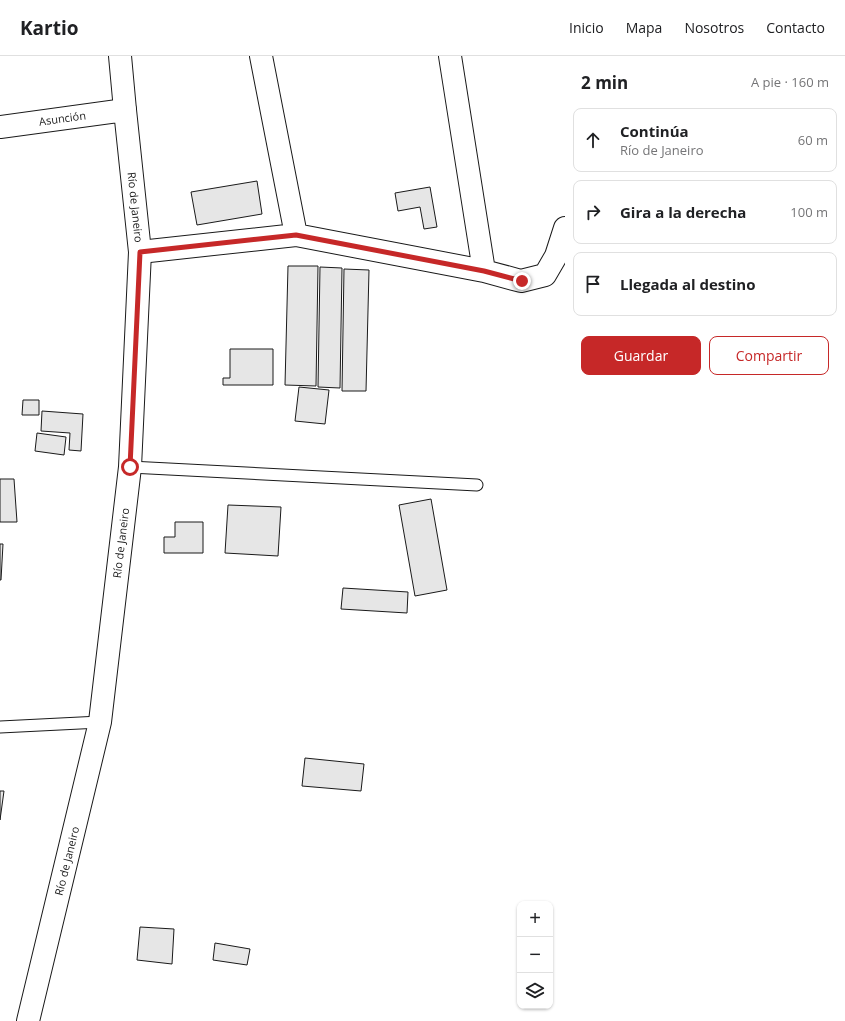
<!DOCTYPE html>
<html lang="es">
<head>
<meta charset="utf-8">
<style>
	body { margin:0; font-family:"Open Sans",sans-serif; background:#f2f2f2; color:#202124 }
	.controls { position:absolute; right:12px; bottom:12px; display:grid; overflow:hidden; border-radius:8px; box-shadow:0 1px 3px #0004 }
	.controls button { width:36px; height:36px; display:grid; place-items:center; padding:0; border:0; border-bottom:1px solid #e0e0e0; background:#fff; color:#202124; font:20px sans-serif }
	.stop { position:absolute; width:12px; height:12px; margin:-9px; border:3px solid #c62828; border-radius:50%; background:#fff }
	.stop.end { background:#c62828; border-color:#fff; box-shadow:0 1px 4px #0008 }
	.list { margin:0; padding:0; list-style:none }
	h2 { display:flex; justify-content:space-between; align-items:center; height:52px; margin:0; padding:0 16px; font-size:17px }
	h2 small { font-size:13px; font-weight:400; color:#757577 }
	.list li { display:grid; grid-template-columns:26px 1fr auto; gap:12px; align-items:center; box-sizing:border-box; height:64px; margin:0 8px 8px; padding:0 8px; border:1px solid #e0e0e0; border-radius:8px }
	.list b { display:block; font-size:15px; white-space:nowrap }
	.list p { margin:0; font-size:13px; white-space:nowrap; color:#757577 }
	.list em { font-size:13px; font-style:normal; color:#757577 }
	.actions { display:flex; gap:8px; padding:12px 16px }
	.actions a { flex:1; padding:9px 0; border:1px solid #c62828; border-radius:8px; text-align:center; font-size:14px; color:#c62828 }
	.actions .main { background:#c62828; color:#fff }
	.icon { flex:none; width:22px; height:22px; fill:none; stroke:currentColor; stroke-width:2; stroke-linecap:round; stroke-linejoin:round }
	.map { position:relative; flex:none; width:565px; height:965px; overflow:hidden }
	header { display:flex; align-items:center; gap:24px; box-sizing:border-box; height:56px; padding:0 20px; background:#fff; border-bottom:1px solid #e0e0e0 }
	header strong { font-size:19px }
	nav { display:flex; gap:22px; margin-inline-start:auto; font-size:14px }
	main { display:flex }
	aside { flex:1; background:#fff }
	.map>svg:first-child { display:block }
</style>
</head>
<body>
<header>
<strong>Kartio</strong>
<nav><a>Inicio</a><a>Mapa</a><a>Nosotros</a><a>Contacto</a></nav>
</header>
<main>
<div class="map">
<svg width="565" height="965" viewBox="0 0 565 965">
	<rect width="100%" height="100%" fill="#fff"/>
	<path fill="#e6e6e6" stroke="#1a1a1a" d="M257 125 262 158 197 169 191 136Z
		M430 131 437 171 424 173 420 151 398 155 395 137Z
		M288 210H318L316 330 285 329Z
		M320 211 342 212 340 332 318 331Z
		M344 213 369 214 366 335H342Z
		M230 293H273V329H223V322H230Z
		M299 331 329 334 325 368 295 365Z
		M23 344H39V359H22Z
		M42 355 83 358 81 395 69 394 70 377 41 375Z
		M37 377 66 381 64 399 35 395Z
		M0 423H14L17 466H0Z
		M431 443 447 534 415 540 399 449Z
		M228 449 281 451 278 500 225 497Z
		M175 466H203V497H164V481H175Z
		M0 488H3L1 524H0Z
		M343 532 408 536 407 557 341 553Z
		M305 702 364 708 361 735 302 730Z
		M0 735H4L0 764Z
		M140 871 174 873 172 908 137 904Z
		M215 887 250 893 247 909 213 904Z"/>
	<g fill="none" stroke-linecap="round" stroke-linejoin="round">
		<defs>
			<path id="service" d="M130 411 477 429
				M0 671 100 666"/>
			<path id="minor" d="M120 0 125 54
				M261 0 296 179
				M450 0 484 215
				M140 196 296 179 484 215 521 225 545 219 556 200 565 172"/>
			<g id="tertiary">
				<path id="s1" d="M0 71 125 54 140 196 130 411 100 666 28 965"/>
			</g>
		</defs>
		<use href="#service" stroke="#1a1a1a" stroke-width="13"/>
		<use href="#minor" stroke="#1a1a1a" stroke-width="24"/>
		<use href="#tertiary" stroke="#1a1a1a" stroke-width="24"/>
		<use href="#service" stroke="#fff" stroke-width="11"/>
		<use href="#minor" stroke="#fff" stroke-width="22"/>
		<use href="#tertiary" stroke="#fff" stroke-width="22"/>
	</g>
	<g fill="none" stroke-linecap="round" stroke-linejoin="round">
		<path stroke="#c62828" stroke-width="5" d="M130 411 140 196 296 179 484 215 522 225"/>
	</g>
	<g text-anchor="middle" stroke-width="3" stroke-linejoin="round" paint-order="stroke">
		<g font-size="11" fill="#1a1a1a" stroke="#fff">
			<text dy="4" stroke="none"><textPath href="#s1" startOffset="63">Asunción</textPath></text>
			<text dy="4" stroke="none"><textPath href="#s1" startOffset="224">Río de Janeiro</textPath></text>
			<text transform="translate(121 487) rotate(-83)" y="4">Río de Janeiro</text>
			<text transform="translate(67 805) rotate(-76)" y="4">Río de Janeiro</text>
		</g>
	</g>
</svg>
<div class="controls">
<button>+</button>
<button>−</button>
<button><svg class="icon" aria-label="layers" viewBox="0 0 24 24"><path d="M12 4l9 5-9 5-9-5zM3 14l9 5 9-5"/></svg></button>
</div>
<div class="stop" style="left:130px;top:411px"></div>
<div class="stop end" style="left:522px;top:225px"></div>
</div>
<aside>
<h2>2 min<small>A pie · 160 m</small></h2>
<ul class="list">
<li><svg class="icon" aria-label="ahead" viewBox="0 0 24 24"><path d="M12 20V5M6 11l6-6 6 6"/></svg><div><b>Continúa</b><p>Río de Janeiro</p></div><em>60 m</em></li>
<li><svg class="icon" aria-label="right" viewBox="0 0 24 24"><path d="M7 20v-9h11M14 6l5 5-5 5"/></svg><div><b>Gira a la derecha</b></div><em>100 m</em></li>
<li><svg class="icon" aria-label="arrive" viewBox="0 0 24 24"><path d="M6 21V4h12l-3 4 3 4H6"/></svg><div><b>Llegada al destino</b></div></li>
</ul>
<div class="actions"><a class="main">Guardar</a><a>Compartir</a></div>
</aside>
</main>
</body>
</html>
